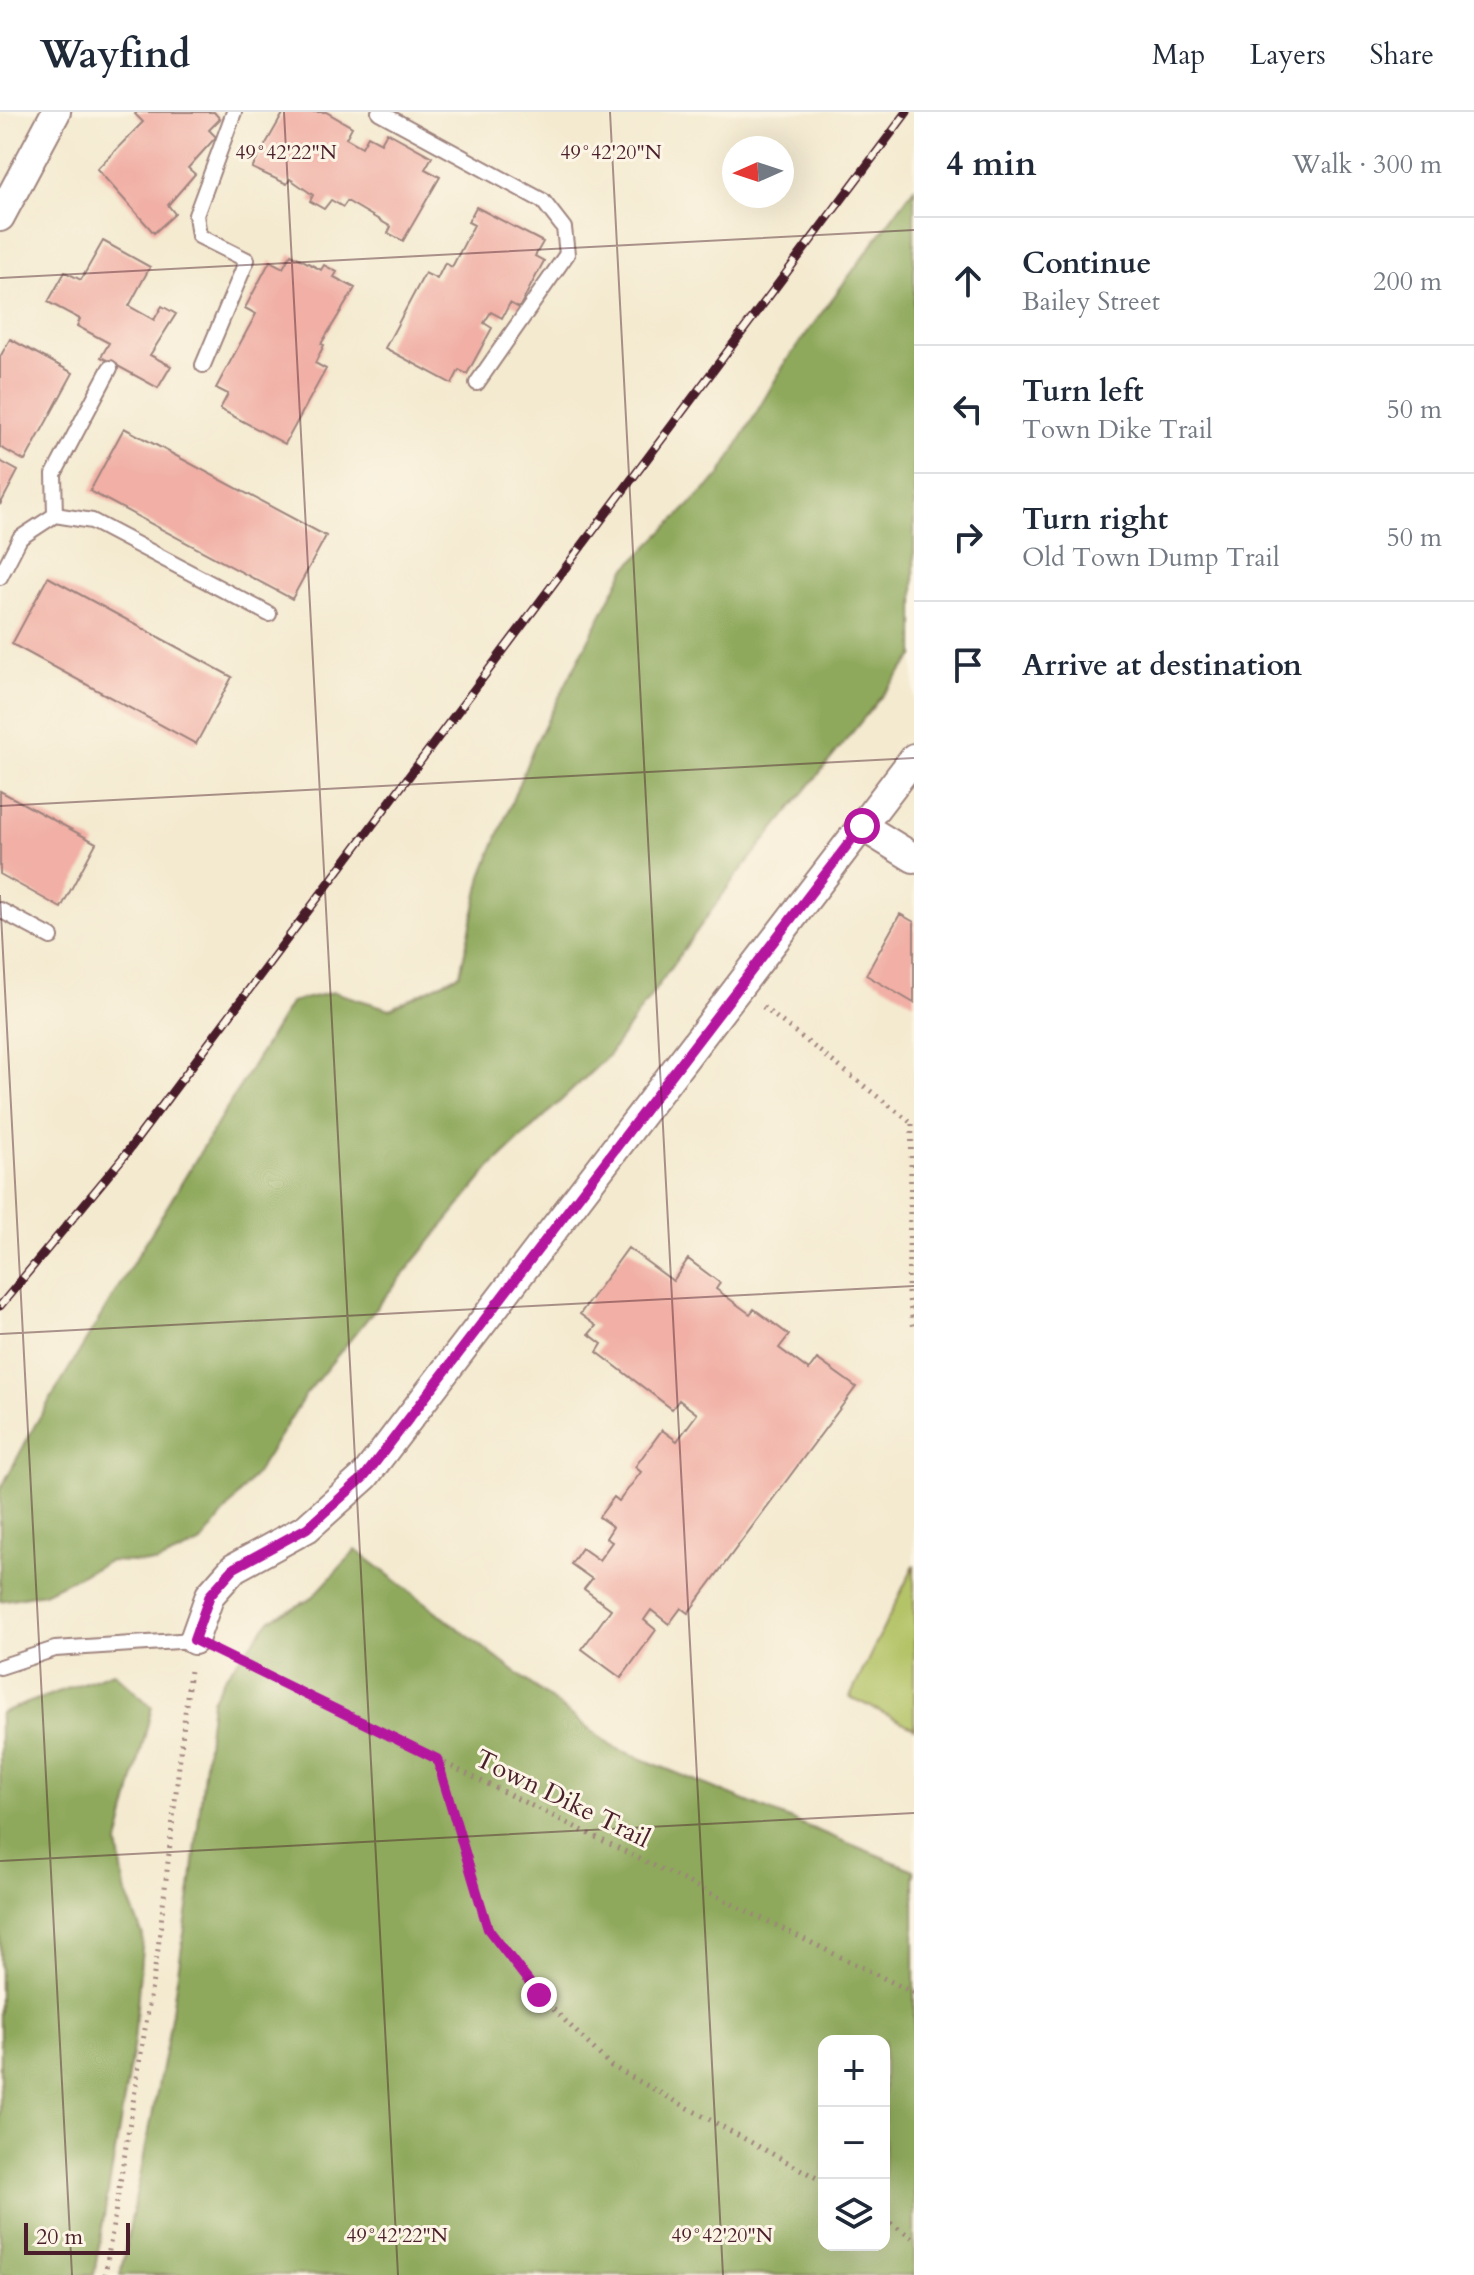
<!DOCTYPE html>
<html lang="en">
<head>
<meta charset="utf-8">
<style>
	body { margin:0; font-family:Cardo,serif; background:#f6f6f7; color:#1f2937 }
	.controls { position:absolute; right:24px; bottom:24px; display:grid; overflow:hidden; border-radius:16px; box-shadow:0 8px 32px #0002 }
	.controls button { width:72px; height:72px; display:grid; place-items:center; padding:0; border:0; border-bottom:2px solid #e0e1e3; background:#fff; color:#1f2937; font:40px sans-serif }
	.compass { position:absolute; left:722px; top:24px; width:72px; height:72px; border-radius:50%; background:#fff; box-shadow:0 8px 32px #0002; rotate:267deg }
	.scale { position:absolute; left:24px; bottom:20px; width:106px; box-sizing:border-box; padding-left:8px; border:4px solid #4a1f2b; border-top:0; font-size:22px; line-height:28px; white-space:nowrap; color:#4a1f2b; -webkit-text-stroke:6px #fcf5e5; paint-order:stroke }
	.stop { position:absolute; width:24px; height:24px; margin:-18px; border:6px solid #b5179e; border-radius:50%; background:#fff }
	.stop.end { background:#b5179e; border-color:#fff; box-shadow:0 2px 8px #0008 }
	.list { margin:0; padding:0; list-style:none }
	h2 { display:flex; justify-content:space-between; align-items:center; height:104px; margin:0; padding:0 32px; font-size:34px }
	h2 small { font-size:26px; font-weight:400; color:#747a83 }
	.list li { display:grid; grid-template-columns:52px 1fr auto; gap:24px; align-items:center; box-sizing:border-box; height:128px; padding:0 32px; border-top:2px solid #e0e1e3 }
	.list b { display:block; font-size:30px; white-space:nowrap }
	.list p { margin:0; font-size:26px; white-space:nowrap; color:#747a83 }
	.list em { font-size:26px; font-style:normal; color:#747a83 }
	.icon { flex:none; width:44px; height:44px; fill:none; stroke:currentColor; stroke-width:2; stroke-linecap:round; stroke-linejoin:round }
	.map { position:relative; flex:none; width:914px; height:2163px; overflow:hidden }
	header { display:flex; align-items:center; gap:48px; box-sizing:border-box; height:112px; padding:0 40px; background:#fff; border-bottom:2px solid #e0e1e3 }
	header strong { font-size:38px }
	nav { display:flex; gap:44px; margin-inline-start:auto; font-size:28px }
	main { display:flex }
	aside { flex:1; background:#fff }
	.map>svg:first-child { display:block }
</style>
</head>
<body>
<header>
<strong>Wayfind</strong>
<nav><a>Map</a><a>Layers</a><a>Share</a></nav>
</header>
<main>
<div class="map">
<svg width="914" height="2163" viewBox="0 0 914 2163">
	<rect width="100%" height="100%" fill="#fcf5e5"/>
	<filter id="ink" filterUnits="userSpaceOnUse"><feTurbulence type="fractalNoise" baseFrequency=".0125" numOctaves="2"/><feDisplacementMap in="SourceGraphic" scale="16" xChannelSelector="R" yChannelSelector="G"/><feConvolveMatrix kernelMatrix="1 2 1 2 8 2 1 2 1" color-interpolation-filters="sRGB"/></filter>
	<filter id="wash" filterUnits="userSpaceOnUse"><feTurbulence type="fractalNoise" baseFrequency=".006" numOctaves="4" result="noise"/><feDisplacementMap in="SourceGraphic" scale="32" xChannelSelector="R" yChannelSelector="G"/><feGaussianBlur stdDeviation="1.8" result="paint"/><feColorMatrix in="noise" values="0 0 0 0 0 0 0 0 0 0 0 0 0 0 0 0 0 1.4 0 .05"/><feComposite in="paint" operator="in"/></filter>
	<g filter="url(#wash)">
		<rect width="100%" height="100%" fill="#f4ead0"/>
		<path fill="#b3c366" stroke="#7e7148" stroke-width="2" d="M914 1453V1616L850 1585Z"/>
		<path fill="#8ea95b" stroke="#6c6443" stroke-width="2" fill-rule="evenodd" d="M914 76V544L734 767 608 944 490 1056 306 1282 257 1360 200 1432 156 1451 109 1449 44 1481 0 1489V1378L35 1313 291 890 334 880 390 897 460 862 482 764 534 634 625 457 720 363 787 248Z
			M356 1438 613 1635 914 1758V2163H120L167 1930 191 1777 212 1588 226 1563 271 1507 311 1487ZM884 1929V2133H824V1929Z
			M113 1560 152 1595 118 1731 125 1778 143 1824 134 1929 94 2163H0V1601Z"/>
		<g id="blocks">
			<path fill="#f1afa5" d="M137 0H214L220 7 209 18 216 25 188 56 195 62 168 93 175 102 154 121 97 57 143 10 135 2Z
				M284 0H326L352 15 346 26 362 35 368 24 381 31 387 20 432 45 425 57 440 65 403 129 388 121 391 115 347 89 343 95 331 88 324 97 310 89 313 83 293 69 290 67 287 72 252 56Z
				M476 95 543 130 535 144 544 149 519 196 510 191 502 206 491 200 484 211 492 216 467 262 459 258 452 272 385 236 425 161 437 167 445 151 452 155 474 113 468 110Z
				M103 129 150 155 129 194 154 208 162 194 176 202 150 243 171 254 158 276 101 245 109 231 77 214 80 207 48 190 65 160 81 168Z
				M291 142 321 158 324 153 337 160 334 165 355 176 321 232 324 233 315 251 326 257 285 332 220 297 228 282 216 276 256 202 245 196 270 149 283 156Z
				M10 227 73 261 25 349 0 335V245Z
				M124 316 326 424 292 487 90 379Z
				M0 349 18 359 0 393Z
				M48 465 232 565 196 632 12 532Z
				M0 679 96 731 61 796 0 762Z
				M900 802 914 810V891L866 863Z
				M628 1136 673 1169 688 1147 720 1171 716 1177 750 1202 754 1197 789 1223 779 1236 809 1258 817 1247 856 1275 688 1501 681 1496 669 1512 651 1498 644 1508 656 1518 621 1566 582 1537 611 1497 584 1477 592 1467 571 1452 582 1436 599 1448 612 1430 606 1426 613 1415 599 1405 614 1385 619 1389 641 1360 635 1355 662 1318 677 1329 697 1302 679 1288 672 1297 597 1240 602 1232 589 1222 596 1214 580 1202Z"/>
		</g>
	</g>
	<g filter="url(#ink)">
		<use href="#blocks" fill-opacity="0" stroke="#9f847e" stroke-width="2"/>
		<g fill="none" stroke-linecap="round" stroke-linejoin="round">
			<defs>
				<path id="lane" d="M379 0 543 89 564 116 567 142 477 271
					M203 253 247 148 199 124 196 103 234 0
					M55 403 54 362 110 256
					M0 465 20 426 55 403 92 409 269 502
					M0 798 51 825
					M0 1555 55 1537 194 1528"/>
				<path id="street" d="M0 105 56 0
					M862 714 914 746
					M194 1528 210 1483 234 1456 307 1416 365 1364 914 646"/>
			</defs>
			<use href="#lane" stroke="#9f847e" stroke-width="18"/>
			<use href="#street" stroke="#9f847e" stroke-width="32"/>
			<path stroke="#9f847e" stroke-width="5" stroke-dasharray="2 6" stroke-linecap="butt" d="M763 895 914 1013
				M912 1012 908 1181 914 1217
				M222 1542 914 1881
				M438 1648 488 1817 539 1883 611 1954 824 2070
				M884 2107 914 2127
				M105 2163 158 1837 190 1558"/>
			<use href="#lane" stroke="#fff" stroke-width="14"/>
			<use href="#street" stroke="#fff" stroke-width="28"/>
			<defs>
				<path id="rail" d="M0 1194 125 1043 907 0"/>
			</defs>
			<use href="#rail" stroke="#4a1f2b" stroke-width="9"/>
			<use href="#rail" stroke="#fcf5e5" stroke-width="6" stroke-dasharray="18" stroke-linecap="butt"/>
		</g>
	</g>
	<g fill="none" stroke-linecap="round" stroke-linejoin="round" filter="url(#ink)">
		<path stroke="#b5179e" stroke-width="10" d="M539 1883 488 1817 437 1647 194 1528 210 1483 234 1456 307 1416 365 1364 862 714"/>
	</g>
	<path fill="none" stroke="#4a1f2b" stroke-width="2" stroke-opacity="0.45" d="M284 0 398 2163M610 0 723 2163M0 166 914 118M0 694 914 646M0 783 72 2163M0 1222 914 1174M0 1749 914 1701"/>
	<g text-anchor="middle" stroke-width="6" stroke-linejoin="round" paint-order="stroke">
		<g font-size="26" fill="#4a1f2b" stroke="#fcf5e5">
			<text transform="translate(563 1686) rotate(26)" y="9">Town Dike Trail</text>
		</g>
	</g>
	<g font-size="20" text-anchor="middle" fill="#4a1f2b" stroke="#fcf5e5" stroke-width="6" stroke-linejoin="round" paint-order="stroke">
		<text x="286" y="47">49°42'22"N</text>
		<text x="611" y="47">49°42'20"N</text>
		<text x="397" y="2130">49°42'22"N</text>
		<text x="722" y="2130">49°42'20"N</text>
	</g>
</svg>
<div class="controls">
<button>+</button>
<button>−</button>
<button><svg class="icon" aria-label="layers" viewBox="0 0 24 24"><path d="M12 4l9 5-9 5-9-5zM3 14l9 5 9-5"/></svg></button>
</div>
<svg class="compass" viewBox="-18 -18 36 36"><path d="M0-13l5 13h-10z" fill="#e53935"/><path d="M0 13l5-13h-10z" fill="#747a83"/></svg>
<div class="scale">20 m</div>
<div class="stop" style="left:862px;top:714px"></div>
<div class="stop end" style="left:539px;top:1883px"></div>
</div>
<aside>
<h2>4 min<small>Walk · 300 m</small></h2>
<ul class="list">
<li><svg class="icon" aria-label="ahead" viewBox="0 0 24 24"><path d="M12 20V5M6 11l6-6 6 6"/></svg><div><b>Continue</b><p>Bailey Street</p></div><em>200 m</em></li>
<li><svg class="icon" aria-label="left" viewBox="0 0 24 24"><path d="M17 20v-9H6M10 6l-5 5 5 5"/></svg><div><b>Turn left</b><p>Town Dike Trail</p></div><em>50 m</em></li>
<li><svg class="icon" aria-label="right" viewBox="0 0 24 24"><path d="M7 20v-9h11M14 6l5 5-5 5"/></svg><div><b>Turn right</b><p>Old Town Dump Trail</p></div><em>50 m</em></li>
<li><svg class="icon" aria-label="arrive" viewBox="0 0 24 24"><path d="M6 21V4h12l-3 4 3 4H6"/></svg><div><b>Arrive at destination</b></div></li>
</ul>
</aside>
</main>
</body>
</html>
